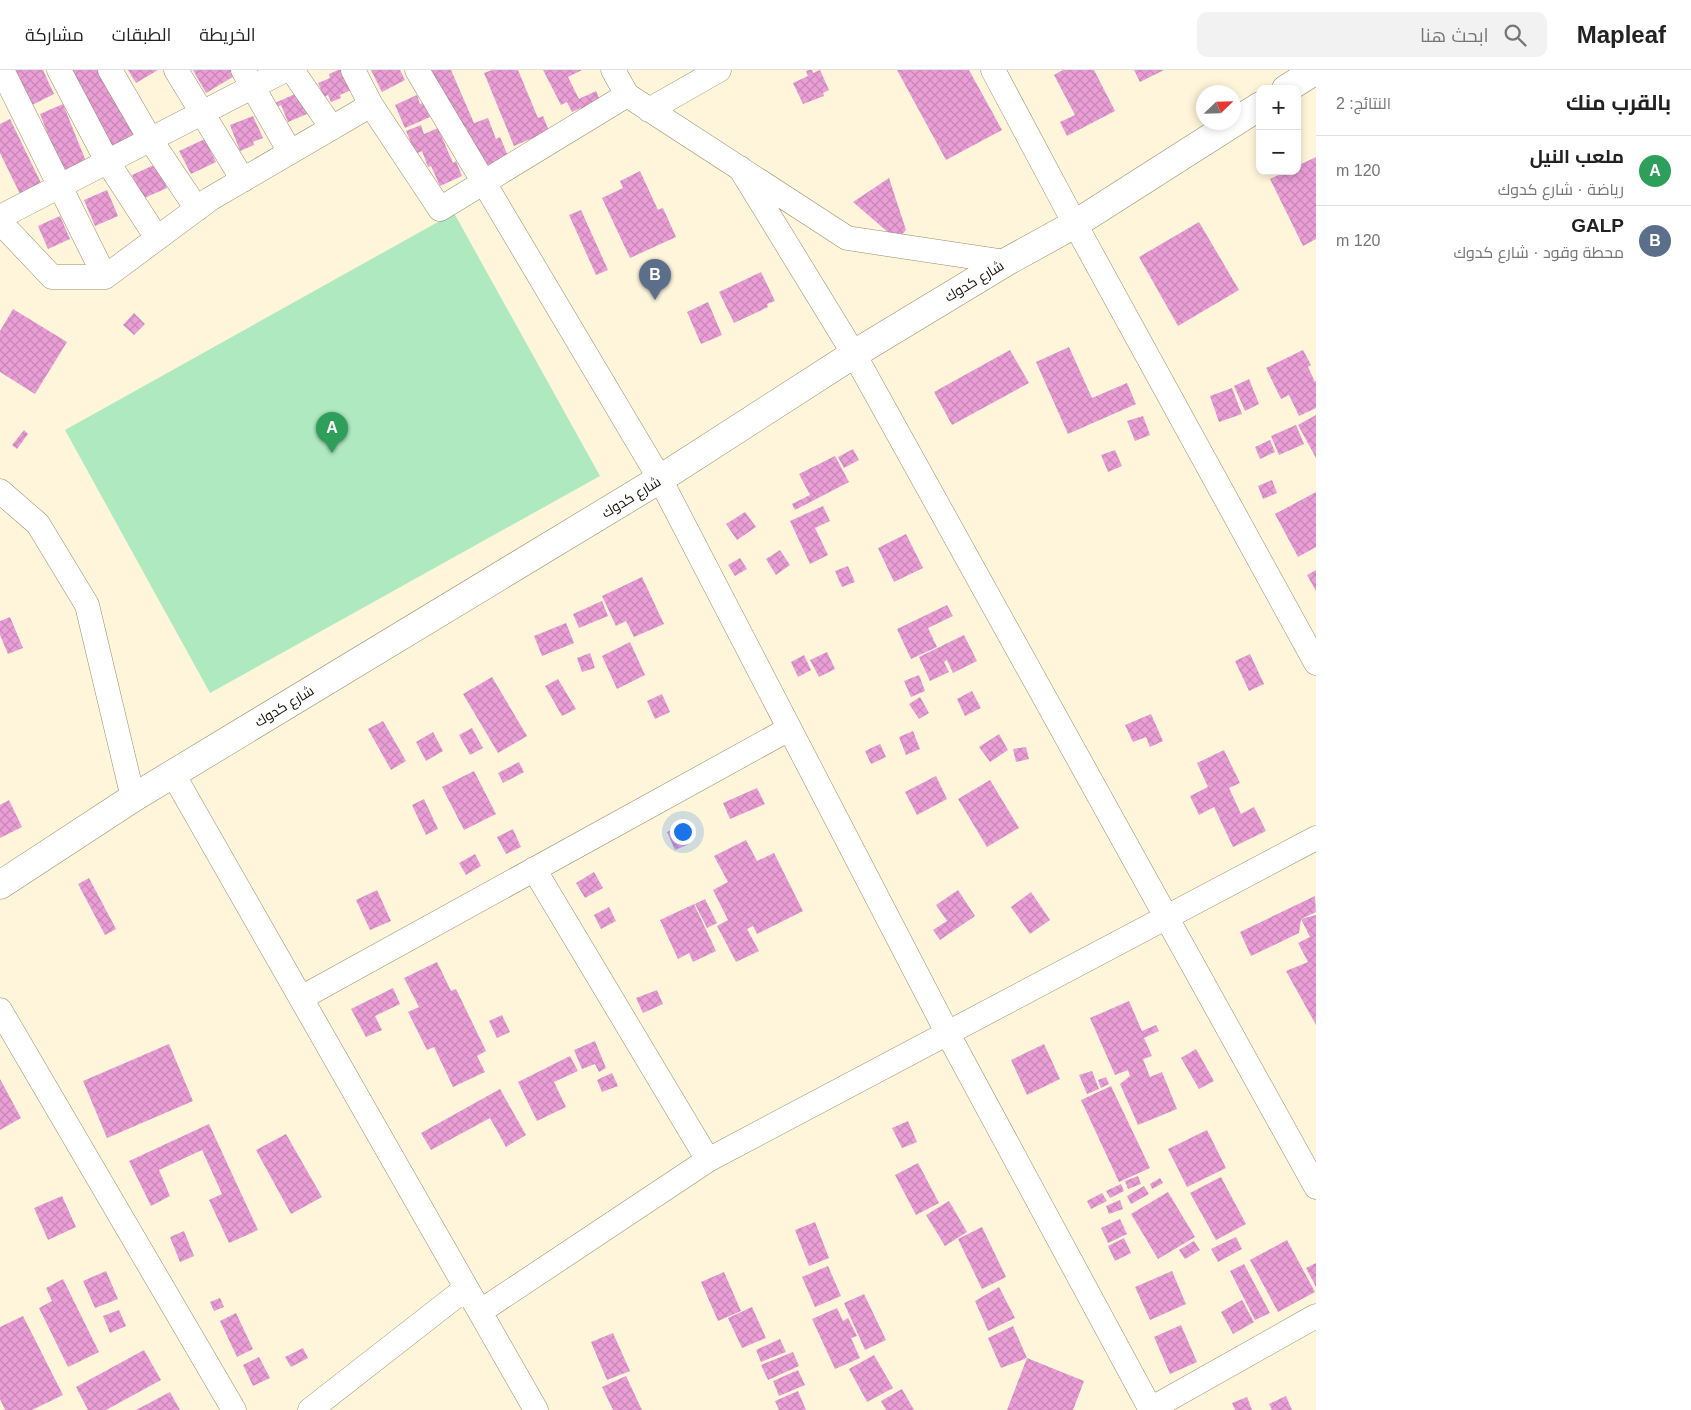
<!DOCTYPE html>
<html lang="ar">
<head>
<meta charset="utf-8">
<style>
	body { margin:0; font-family:Helvetica,Cairo,sans-serif; background:#f2f2f2; color:#222; direction:rtl }
	.controls { position:absolute; right:15px; top:15px; display:grid; overflow:hidden; border-radius:10px; box-shadow:0 2px 8px #0003 }
	.controls button { width:45px; height:45px; display:grid; place-items:center; padding:0; border:0; border-bottom:1px solid #e0e0e0; background:#fff; color:#222; font:25px sans-serif }
	.compass { position:absolute; left:1196px; top:15px; width:45px; height:45px; border-radius:50%; background:#fff; box-shadow:0 2px 8px #0003; rotate:67deg }
	.you { position:absolute; left:682px; top:761px; width:18px; height:18px; margin:-12px; border:4px solid #fff; border-radius:50%; background:#1a73e8; box-shadow:0 0 0 8px #1a73e833 }
	.badge { display:grid; place-items:center; width:32px; height:32px; border-radius:50%; background:#1a73e8; color:#fff; font-size:16px; font-weight:700 }
	.pin { position:absolute; translate:-50% -41px; filter:drop-shadow(0 1px 2px #0008) }
	.pin::after { content:''; position:absolute; top:26px; width:18px; height:15px; background:inherit; clip-path:polygon(0 0,100% 0,50% 100%) }
	.list { margin:0; padding:0; list-style:none }
	h2 { display:flex; justify-content:space-between; align-items:center; height:65px; margin:0; padding:0 20px; font-size:21px }
	h2 small { font-size:16px; font-weight:400; color:#767676 }
	.list li { display:grid; grid-template-columns:32px 1fr auto; gap:15px; align-items:center; box-sizing:border-box; height:70px; padding:0 20px; border-top:1px solid #e0e0e0 }
	.list b { display:block; font-size:19px; white-space:nowrap }
	.list p { margin:0; font-size:16px; white-space:nowrap; color:#767676 }
	.list em { font-size:16px; font-style:normal; color:#767676 }
	.icon { flex:none; width:28px; height:28px; fill:none; stroke:currentColor; stroke-width:2; stroke-linecap:round; stroke-linejoin:round }
	.map { position:relative; flex:none; width:1316px; height:1340px; overflow:hidden; direction:ltr }
	header { display:flex; align-items:center; gap:30px; box-sizing:border-box; height:70px; padding:0 25px; background:#fff; border-bottom:1px solid #e0e0e0 }
	header strong { font-size:24px }
	nav { display:flex; gap:28px; margin-inline-start:auto; font-size:18px }
	.search { width:350px; height:45px; background:#f2f2f2; display:flex; align-items:center; gap:12px; box-sizing:border-box; padding:0 18px; border-radius:10px; color:#767676; font-size:19px }
	main { display:flex }
	aside { flex:1; background:#fff }
	.map>svg:first-child { display:block }
</style>
</head>
<body>
<header>
<strong>Mapleaf</strong>
<div class="search"><svg class="icon" aria-label="search" viewBox="0 0 24 24"><circle cx="10" cy="10" r="6"/><path d="M15 15l6 6"/></svg>ابحث هنا</div>
<nav><a>الخريطة</a><a>الطبقات</a><a>مشاركة</a></nav>
</header>
<main>
<aside>
<h2>بالقرب منك<small>النتائج: 2</small></h2>
<ul class="list">
<li><span class="badge" style="background:#2e9e5b">A</span><div><b>ملعب النيل</b><p>رياضة · شارع كدوك</p></div><em>120 m</em></li>
<li><span class="badge" style="background:#5c6f8a">B</span><div><b>GALP</b><p>محطة وقود · شارع كدوك</p></div><em>120 m</em></li>
</ul>
</aside>
<div class="map">
<svg width="1316" height="1340" viewBox="0 0 1316 1340">
	<defs>
		<pattern id="building-cross-hatch" width="8" height="8" patternUnits="userSpaceOnUse" patternTransform="scale(1.25)"><rect width="8" height="8" fill="#ea9ed6"/><path d="M0 0l8 8M0 8l8-8" fill="none" stroke="#c887b6"/></pattern>
	</defs>
	<rect width="100%" height="100%" fill="#fef5da"/>
	<path fill="#afe9c0" d="M454 143 600 406 210 623 65 360Z"/>
	<path fill="url(#building-cross-hatch)" d="M15 0H43L54 24 32 35Z
		M70 0H100L135 66 112 79Z
		M128 0H158L136 13Z
		M193 0H233L236 5 206 23Z
		M338 0H342L351 20 340 25 341 28 331 32 328 25 324 27 318 13 330 8 329 4Z
		M371 0H400L405 10 382 22Z
		M425 0H451L474 53 488 48 496 69 500 67 511 93 485 101 466 57 460 60Z
		M492 0H518L538 48 543 46 549 61 514 76 484 3Z
		M543 0H582L568 7 579 29 596 21 603 36 584 45 581 38 572 42 567 32 561 35Z
		M809 0H812L813 3 820 0 829 20 823 23 824 26 803 34 793 13 808 6 806 1Z
		M897 0H969L1002 60 946 90Z
		M1063 0H1094L1115 41 1067 66 1060 52 1075 45 1054 5Z
		M1134 0H1164L1140 12Z
		M297 23 307 44 288 52 281 35 277 37 275 33Z
		M417 25 420 34 423 33 430 47 405 58 395 35Z
		M63 34 87 94 63 104 40 44Z
		M253 46 263 68 253 72 254 75 240 81 230 55Z
		M10 49 42 115 21 126 0 83V54Z
		M421 55 424 64 438 58 453 93 456 91 462 106 440 116 431 96 428 97 422 81 416 84 406 61Z
		M205 69 216 92 191 104 179 81Z
		M1316 87V169L1303 176 1270 109 1287 101H1297V96Z
		M156 94 167 118 142 129 132 105Z
		M640 101 658 140 663 138 676 167 630 188 602 128 623 118 620 111Z
		M889 108 906 160 897 170 853 132Z
		M107 120 118 146 95 156 84 130Z
		M581 140 608 200 596 205 569 145Z
		M60 146 70 169 48 179 38 156Z
		M1199 152 1239 220 1178 256 1139 187Z
		M761 202 775 231 767 234 768 237 734 253 719 222Z
		M708 232 722 265 701 274 687 242Z
		M13 239 67 272 35 324 0 302V261Z
		M134 243 145 254 134 265 123 255Z
		M1069 277 1092 328 1127 313 1136 334 1068 364 1036 292Z
		M1010 280 1029 313 952 355 934 322Z
		M1303 280 1311 295 1308 297 1315 312 1316 311V338L1299 346 1289 325 1281 329 1266 298Z
		M1249 309 1259 334 1245 341 1234 316Z
		M1232 318 1242 344 1219 352 1210 326Z
		M1316 345V388L1298 355Z
		M1143 346 1150 365 1135 371 1127 351Z
		M1296 355 1304 374 1279 385 1271 366Z
		M24 360 28 364 17 379 12 375Z
		M1270 370 1275 382 1260 389 1255 377Z
		M853 379 859 390 844 398 838 387Z
		M1115 380 1122 396 1108 402 1101 385Z
		M835 386 849 412 795 440 792 434 810 425 799 404Z
		M1272 410 1277 423 1263 429 1258 416Z
		M1316 422V477L1298 487 1275 444Z
		M823 436 830 451 815 458 828 485 810 494 790 451Z
		M745 442 756 457 737 470 726 454Z
		M906 464 923 498 894 512 878 478Z
		M780 480 790 495 776 505 766 489Z
		M740 488 747 499 735 506 728 495Z
		M848 496 855 512 842 517 835 501Z
		M1316 500V521L1307 505Z
		M642 507 664 554 634 567 626 551 616 556 602 526Z
		M602 531 608 546 579 558 573 544Z
		M947 535 953 546 928 558 937 577 911 589 897 559Z
		M10 547 23 578 8 584 0 565V551Z
		M566 553 574 573 542 586 534 566Z
		M964 565 977 591 953 603 947 590 944 592 949 602 930 611 919 587Z
		M630 572 645 605 617 619 602 586Z
		M827 582 835 599 819 607 810 590Z
		M590 583 595 598 582 602 577 588Z
		M1250 584 1264 614 1249 621 1235 591Z
		M804 585 811 600 798 607 791 592Z
		M919 605 925 621 911 627 904 611Z
		M492 607 527 666 498 683 463 624Z
		M558 609 576 639 562 646 545 616Z
		M972 621 981 638 965 646 957 629Z
		M662 624 670 642 655 649 647 631Z
		M920 627 929 643 919 649 909 634Z
		M1151 644 1163 671 1150 677 1146 667 1133 672 1125 655Z
		M383 651 406 691 391 700 368 659Z
		M472 658 483 678 470 685 459 665Z
		M913 661 920 679 906 685 899 667Z
		M433 662 443 681 426 691 416 672Z
		M999 664 1008 680 990 692 979 677Z
		M880 674 886 687 871 694 865 681Z
		M1026 677 1029 689 1016 692 1013 679Z
		M1224 680 1240 713 1229 718 1241 744 1254 737 1266 761 1233 777 1214 737 1199 745 1190 726 1208 717 1197 693Z
		M519 692 524 702 503 713 498 703Z
		M474 701 496 744 464 760 442 717Z
		M936 706 947 729 917 745 905 722Z
		M990 710 1019 758 987 777 958 729Z
		M757 718 765 734 730 749 723 733Z
		M424 729 438 759 426 765 412 735Z
		M9 730 22 757 0 768V735Z
		M680 756 689 774 675 780 667 762Z
		M513 759 521 777 506 784 497 767Z
		M746 770 757 791 774 783 803 841 757 864 753 856 747 859 759 881 736 892 717 856 728 850 713 820 728 812 714 786Z
		M475 784 481 796 466 805 459 793Z
		M594 802 603 818 585 828 576 813Z
		M89 808 116 859 105 865 78 814Z
		M377 820 391 851 370 860 356 830Z
		M958 820 975 846 940 870 933 860 947 851 936 835Z
		M1031 822 1050 850 1030 864 1011 837Z
		M1315 826 1316 842 1301 849 1316 845V955L1286 901 1308 892 1298 873 1310 867 1301 849 1299 863 1251 886 1240 862Z
		M705 829 717 853 707 858 695 834Z
		M694 834 716 881 693 892 689 883 678 889 660 850Z
		M609 837 616 851 601 859 594 845Z
		M437 892 451 921 456 919 486 981 477 986 485 1002 453 1017 434 977 427 980 408 942 419 937 404 908Z
		M393 918 400 934 375 946 382 960 366 967 351 939Z
		M657 920 663 934 643 943 636 928Z
		M1129 931 1142 961 1156 955 1159 961 1144 968 1152 986 1143 989 1150 1007 1162 1002 1177 1039 1138 1055 1120 1014 1130 1006 1128 1000 1115 1005 1090 948Z
		M502 945 510 962 497 968 489 951Z
		M595 971 606 998 599 1002 595 994 582 999 574 980Z
		M169 974 193 1031 107 1068 83 1011Z
		M1044 974 1060 1009 1027 1025 1011 990Z
		M1196 979 1214 1011 1199 1019 1181 988Z
		M570 986 578 1001 554 1012 566 1037 537 1051 518 1012Z
		M1092 1001 1099 1019 1087 1024 1079 1005Z
		M612 1003 618 1016 602 1022 597 1010Z
		M1106 1007 1109 1014 1101 1018 1098 1010Z
		M0 1009 21 1048 0 1060Z
		M1111 1016 1150 1098 1119 1112 1081 1030Z
		M500 1019 526 1065 506 1077 490 1048 431 1080 421 1063Z
		M908 1051 917 1072 902 1078 892 1058Z
		M209 1054 258 1160 229 1173 209 1130 222 1124 202 1080 159 1100 170 1126 151 1136 129 1091Z
		M1207 1060 1226 1098 1187 1117 1168 1079Z
		M286 1064 322 1127 291 1144 256 1080Z
		M918 1093 939 1133 916 1145 895 1105Z
		M1138 1106 1141 1114 1128 1119 1125 1111Z
		M1221 1107 1246 1154 1216 1170 1190 1123Z
		M1160 1108 1163 1113 1152 1119 1150 1114Z
		M1121 1114 1124 1121 1110 1128 1106 1121Z
		M1144 1116 1149 1124 1131 1134 1127 1126Z
		M1168 1122 1195 1167 1158 1189 1131 1144Z
		M1102 1123 1107 1131 1091 1139 1087 1131Z
		M62 1126 76 1157 48 1170 34 1138Z
		M1120 1130 1123 1139 1109 1144 1106 1136Z
		M949 1131 967 1162 945 1176 926 1145Z
		M1120 1149 1127 1164 1108 1173 1101 1158Z
		M815 1152 829 1188 809 1196 795 1160Z
		M982 1157 1006 1207 982 1219 958 1169Z
		M184 1161 194 1186 180 1192 170 1167Z
		M1236 1167 1242 1179 1218 1192 1211 1179Z
		M1124 1168 1131 1183 1115 1191 1108 1176Z
		M1287 1170 1315 1222 1278 1242 1250 1190Z
		M1194 1171 1200 1180 1185 1189 1179 1180Z
		M1316 1193V1217L1306 1198Z
		M1244 1194 1270 1243 1255 1250 1230 1201Z
		M828 1196 841 1226 815 1237 802 1207Z
		M106 1201 118 1229 95 1238 83 1211Z
		M1172 1201 1186 1234 1150 1250 1135 1217Z
		M724 1202 741 1241 718 1251 701 1212Z
		M63 1209 99 1282 68 1297 39 1238 52 1231 46 1218Z
		M999 1217 1015 1248 988 1261 975 1231Z
		M864 1224 886 1270 865 1280 844 1233Z
		M220 1228 224 1237 214 1241 210 1232Z
		M1242 1230 1254 1252 1233 1264 1221 1242Z
		M752 1237 766 1268 742 1278 728 1248Z
		M837 1238 843 1251 848 1248 857 1266 851 1268 860 1288 835 1299 812 1249Z
		M119 1240 126 1256 110 1263 103 1246Z
		M236 1243 253 1279 237 1287 220 1251Z
		M23 1246 63 1325 32 1340H5L0 1329V1257Z
		M1181 1255 1197 1292 1170 1304 1154 1267Z
		M1013 1256 1027 1288 1001 1298 988 1268Z
		M613 1263 630 1301 607 1310 591 1272Z
		M780 1269 786 1282 761 1292 756 1280Z
		M303 1278 308 1288 291 1297 285 1287Z
		M144 1280 161 1310 106 1340H88L76 1317Z
		M793 1282 799 1296 768 1310 761 1295Z
		M874 1285 893 1318 867 1332 849 1299Z
		M259 1287 270 1308 253 1316 243 1295Z
		M1027 1288 1084 1311 1073 1340H1007Z
		M798 1300 805 1315 779 1326 773 1311Z
		M626 1306 642 1340H613L602 1317Z
		M902 1319 914 1340H886L881 1331Z
		M798 1321 806 1340H779L775 1331Z
		M170 1322 180 1340H136Z
		M1286 1326 1292 1340H1272L1269 1334Z
		M1247 1327 1252 1340H1235L1232 1333Z"/>
	<g fill="none" stroke-linecap="round" stroke-linejoin="round">
		<defs>
			<path id="street" d="M2 0 105 207
				M59 0 107 91 157 168
				M110 0 150 69 197 139
				M176 0 243 110
				M243 0 290 82
				M292 0 332 58
				M353 0 371 35
				M417 0 660 409 948 964 1151 1340
				M613 0 627 25 847 168 1006 192
				M993 0 1075 154 1316 593
				M649 40 719 0
				M740 98 854 284 1316 1117
				M0 147 285 0
				M0 152 52 207H105L210 129 371 35 440 139 627 25
				M0 421 38 454 87 535 133 728
				M173 704 536 1340
				M534 799 708 1090
				M301 928 789 659
				M0 940 234 1340
				M310 1340 465 1219 481 1241 708 1090 1316 768
				M1149 1340 1316 1246"/>
			<path id="secondary" d="M1286 19 1316 0
				M0 815 133 728 660 409 854 284 1006 192 1075 154 1260 36"/>
		</defs>
		<use href="#street" stroke="#978c6d" stroke-width="25"/>
		<use href="#secondary" stroke="#978c6d" stroke-width="29"/>
		<use href="#street" stroke="#fff" stroke-width="24"/>
		<use href="#secondary" stroke="#fff" stroke-width="28"/>
	</g>
	<g text-anchor="middle" stroke-width="4" stroke-linejoin="round" paint-order="stroke">
		<g font-size="14" fill="#130f04" stroke="#fff">
			<text transform="translate(974 211) rotate(-31)" y="5">شارع كدوك</text>
			<text transform="translate(631 427) rotate(-31)" y="5">شارع كدوك</text>
			<text transform="translate(284 636) rotate(-31)" y="5">شارع كدوك</text>
		</g>
	</g>
</svg>
<div class="controls">
<button>+</button>
<button>−</button>
</div>
<svg class="compass" viewBox="-18 -18 36 36"><path d="M0-13l5 13h-10z" fill="#e53935"/><path d="M0 13l5-13h-10z" fill="#767676"/></svg>
<div class="you"></div>
<div class="pin badge" style="left:332px;top:383px;background:#2e9e5b">A</div>
<div class="pin badge" style="left:655px;top:230px;background:#5c6f8a">B</div>
</div>
</main>
</body>
</html>
